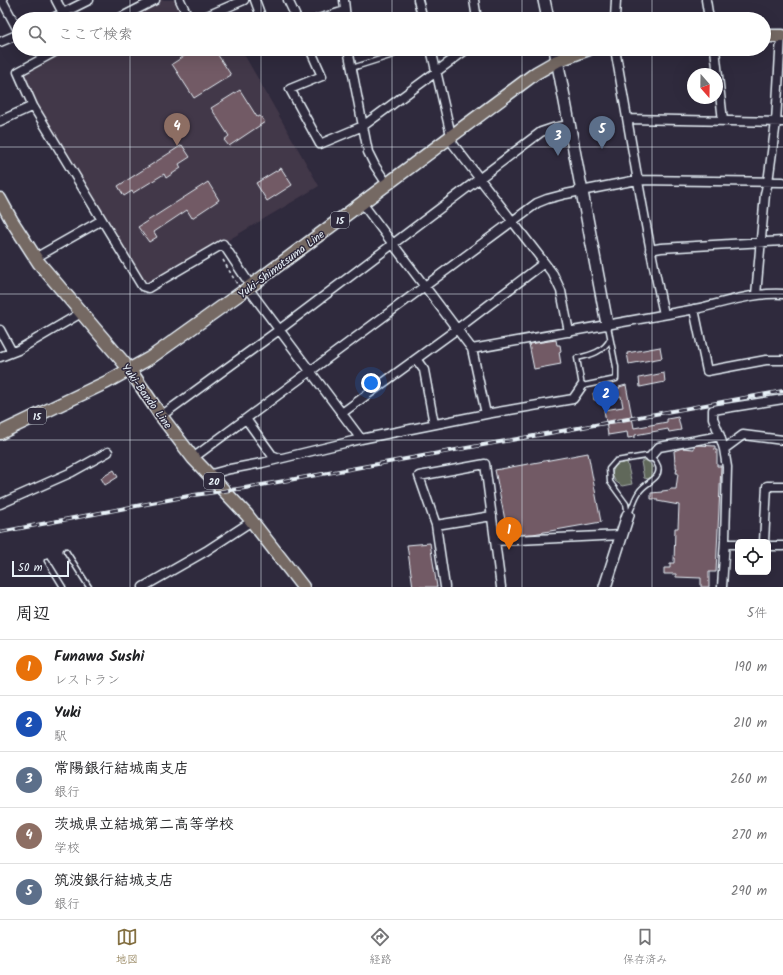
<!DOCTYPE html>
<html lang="ja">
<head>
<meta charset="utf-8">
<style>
	body { margin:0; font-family:Kalam,"Klee One",sans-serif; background:#f2f2f2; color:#202124 }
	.controls { position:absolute; right:12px; bottom:12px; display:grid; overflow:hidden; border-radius:6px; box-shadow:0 4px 16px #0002 }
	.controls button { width:36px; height:36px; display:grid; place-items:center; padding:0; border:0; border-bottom:1px solid #e0e0e0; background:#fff; color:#202124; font:20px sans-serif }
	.compass { position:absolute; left:687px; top:68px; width:36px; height:36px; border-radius:50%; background:#fff; box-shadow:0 4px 16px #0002; rotate:160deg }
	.scale { position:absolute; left:12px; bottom:10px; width:57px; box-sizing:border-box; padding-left:4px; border:2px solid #e8f1f8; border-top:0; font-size:11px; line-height:14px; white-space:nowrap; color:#e8f1f8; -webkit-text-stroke:3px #2f2a3d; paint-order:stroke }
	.you { position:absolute; left:371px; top:383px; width:14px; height:14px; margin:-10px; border:3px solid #fff; border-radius:50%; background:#1a73e8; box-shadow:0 0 0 6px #1a73e833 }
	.badge { display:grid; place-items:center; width:26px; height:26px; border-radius:50%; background:#847042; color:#fff; font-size:13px; font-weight:700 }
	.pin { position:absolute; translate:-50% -33px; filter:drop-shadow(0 1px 2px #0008) }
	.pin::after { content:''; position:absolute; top:21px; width:14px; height:12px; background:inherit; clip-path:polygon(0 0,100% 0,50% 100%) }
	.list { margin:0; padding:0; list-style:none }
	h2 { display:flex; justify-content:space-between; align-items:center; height:52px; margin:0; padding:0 16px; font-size:17px }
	h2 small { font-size:13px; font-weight:400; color:#757577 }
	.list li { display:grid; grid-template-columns:26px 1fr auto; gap:12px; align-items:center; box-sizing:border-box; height:56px; padding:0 16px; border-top:1px solid #e0e0e0 }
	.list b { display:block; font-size:15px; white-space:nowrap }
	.list p { margin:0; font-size:13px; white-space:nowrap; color:#757577 }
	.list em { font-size:13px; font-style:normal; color:#757577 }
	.icon { flex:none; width:22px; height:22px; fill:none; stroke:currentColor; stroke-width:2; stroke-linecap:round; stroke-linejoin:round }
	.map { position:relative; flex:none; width:783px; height:587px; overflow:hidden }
	.search { position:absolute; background:#fff; box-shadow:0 4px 16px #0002; left:12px; right:12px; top:12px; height:44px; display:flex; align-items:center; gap:10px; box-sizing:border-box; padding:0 14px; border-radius:22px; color:#757577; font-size:15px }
	.sheet { height:332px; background:#fff }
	nav { display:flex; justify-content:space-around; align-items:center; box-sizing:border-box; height:56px; border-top:1px solid #e0e0e0; background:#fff; font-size:11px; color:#757577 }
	nav a { display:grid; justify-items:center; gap:2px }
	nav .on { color:#847042 }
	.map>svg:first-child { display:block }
</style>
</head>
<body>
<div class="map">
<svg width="783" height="587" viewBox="0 0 783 587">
	<rect width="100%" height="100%" fill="#2f2a3d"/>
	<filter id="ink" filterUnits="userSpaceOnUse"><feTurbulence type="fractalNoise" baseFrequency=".025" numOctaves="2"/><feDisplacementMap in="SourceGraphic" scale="8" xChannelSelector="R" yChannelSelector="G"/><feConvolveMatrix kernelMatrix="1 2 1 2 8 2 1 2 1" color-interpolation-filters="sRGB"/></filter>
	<g filter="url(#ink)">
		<path fill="#433849" d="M155 0H180L189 19 219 11 224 19H119Z
			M62 49H241L319 186 148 288 102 220 18 72Z"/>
		<path fill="#60675a" stroke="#a4aca9" d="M645 460C654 464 655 471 649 479L644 478 641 462Z
			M627 462 632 484 622 486 615 481 612 474C614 465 618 463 627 462Z"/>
		<path fill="#725a65" stroke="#e8f1f8" d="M195 49H214L231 75 194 98 172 64Z
			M240 90 257 117 260 116 265 122 229 146 224 140 229 136 211 108Z
			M182 145 190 157 179 164 181 168 166 178 164 174 133 193 132 191 124 196 118 186Z
			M281 168 292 185 267 201 256 183Z
			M208 182 219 200 192 218 187 210 154 232 157 237 149 242 138 227Z
			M556 340 557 345H560L561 351 559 352 561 364 534 369 529 344Z
			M660 347 662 358 629 364 627 353Z
			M664 373 665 382 640 387 639 378Z
			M626 385 634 428 667 422V419L678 417 681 430 669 432 668 429 635 435V437L628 438 627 432 608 435 604 410 623 407 621 396 594 400 593 393 620 388 619 387Z
			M698 445 715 446V450H717V466H721L716 572H709V587H701V578L676 577V574H664V568H670V563H674L675 528H678L679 505 657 501V499H651V493L662 492V491L670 490V489H676L678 473H676L677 468H676V463H675L674 451 682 448 694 449V446Z
			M588 453 601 522 533 534 508 535 495 470Z
			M114 470 118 477 105 485 101 478Z
			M430 543 437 587H413L407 545Z"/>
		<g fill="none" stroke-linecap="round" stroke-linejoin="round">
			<defs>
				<path id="lane" d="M352 68 393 55
					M608 326 616 367V379L582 386 577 358C590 355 604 352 610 339
					M646 456C651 457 656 460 658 466 662 479 645 482 639 492 634 499 633 507 628 515L626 504 610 482 609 469 616 461Z
					M66 551 89 587
					M47 561 63 587"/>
				<path id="street" d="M2 0 19 32
					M56 0 66 19
					M180 0 189 19
					M255 0 262 19
					M288 0 297 19
					M344 0 346 19
					M418 0 423 19
					M474 0 477 19
					M706 0 709 19
					M51 19 89 0
					M118 19 155 0
					M200 19 244 0
					M318 19 345 11
					M615 19 616 0
					M0 42 19 34
					M310 49 322 76 290 89 320 144 363 126 467 49
					M348 49 368 152 375 166 387 184
					M431 49 453 144 553 274 561 291 569 332
					M615 49C631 138 644 226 664 314
					M715 49 723 121
					M33 106 142 286 148 288 223 244 251 286
					M628 119 783 122
					M0 121 33 106 18 72 60 49
					M362 203 472 349C545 336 618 323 690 310 721 304 752 292 783 294
					M650 250 661 248 783 241
					M35 258 102 220
					M248 288 361 439
					M756 295 765 194 768 182 776 122 781 36
					M694 309 707 371 766 360H783
					M0 330 12 352
					M472 349 486 414
					M0 357 18 350 81 313
					M416 359 424 370 434 424
					M342 413 457 329 544 263
					M161 416 279 330 541 132 553 128 569 125
					M246 419 272 455 279 458
					M724 449 743 435 783 440
					M650 457 659 447 720 436
					M193 458 537 203 547 199 566 194 637 180 783 182
					M208 475 230 469 262 463 361 439 486 414 573 399 582 386
					M0 504 72 472 108 452
					M436 525 492 516
					M495 541 622 535
					M764 542 767 486H783
					M725 544H738
					M768 546H783
					M143 587 206 551 252 521
					M445 587 436 525 419 476 485 464 501 587
					M722 587 725 540 727 467 724 449 720 436 713 418V410L783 399"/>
				<path id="secondary" d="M544 0 548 19
					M555 49 607 324
					M605 587 628 515"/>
				<path id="primary" d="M764 36H783
					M0 199 12 221 39 263 130 370 161 416 193 458 247 515 303 587
					M0 433 107 382 150 358 248 288 536 73 557 61 589 49"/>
			</defs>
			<use href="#lane" stroke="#e8f1f8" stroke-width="7"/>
			<use href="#street" stroke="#e8f1f8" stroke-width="11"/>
			<use href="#secondary" stroke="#e8f1f8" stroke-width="14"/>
			<use href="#primary" stroke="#e8f1f8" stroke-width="15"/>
			<path stroke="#e8f1f8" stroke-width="1.5" stroke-dasharray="3 3" stroke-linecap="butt" d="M223 260 237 284"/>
			<use href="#lane" stroke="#2f2a3d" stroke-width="4"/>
			<use href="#street" stroke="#2f2a3d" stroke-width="8"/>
			<use href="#secondary" stroke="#2f2a3d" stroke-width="11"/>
			<use href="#primary" stroke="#756964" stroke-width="12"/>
			<defs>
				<path id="rail" d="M0 532 194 495 245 488 783 391"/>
			</defs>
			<use href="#rail" stroke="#e8f1f8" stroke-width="4"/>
			<use href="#rail" stroke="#2f2a3d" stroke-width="2.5" stroke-dasharray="8" stroke-linecap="butt"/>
			<path stroke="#e8f1f8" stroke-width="1.5" stroke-dasharray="3 3" stroke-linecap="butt" d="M238 285 247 296"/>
		</g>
	</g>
	<path fill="none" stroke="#e8f1f8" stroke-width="1" stroke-opacity="0.55" d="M130 0V19M261 0V19M392 0V19M522 0V19M652 0V19M130 49V587M261 49V587M392 49V587M522 49V587M652 49V587M0 147H783M0 294H783M0 440H783"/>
	<g text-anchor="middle" stroke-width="3" stroke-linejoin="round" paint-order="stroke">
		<g fill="#2f2a3d" stroke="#b0b5c0" stroke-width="1">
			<rect x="331" y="212" width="18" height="16" rx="3"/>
			<rect x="28" y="408" width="18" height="16" rx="3"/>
			<rect x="204" y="473" width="20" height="16" rx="3"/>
		</g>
		<g font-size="10" font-weight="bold" fill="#e8f1f8">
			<text x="340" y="224">15</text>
			<text x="37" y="420">15</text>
			<text x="214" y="485">20</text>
		</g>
		<g font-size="11" fill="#e8f1f8" stroke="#2f2a3d">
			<text transform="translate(281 264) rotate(-37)" y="4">Yuki-Shimotsuma Line</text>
			<text transform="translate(147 396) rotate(54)" y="4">Yuki-Bando Line</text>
		</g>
	</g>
</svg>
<div class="controls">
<button><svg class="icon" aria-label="locate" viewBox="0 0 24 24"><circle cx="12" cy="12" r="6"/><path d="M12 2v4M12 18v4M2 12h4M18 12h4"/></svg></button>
</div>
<svg class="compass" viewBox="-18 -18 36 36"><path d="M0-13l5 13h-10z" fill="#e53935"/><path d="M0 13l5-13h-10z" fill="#757577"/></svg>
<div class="scale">50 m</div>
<div class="you"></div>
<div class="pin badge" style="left:509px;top:550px;background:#e8710a">1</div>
<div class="pin badge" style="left:606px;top:414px;background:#1a4fb4">2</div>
<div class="pin badge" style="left:558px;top:156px;background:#5c6f8a">3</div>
<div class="pin badge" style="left:177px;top:146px;background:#8d6e63">4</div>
<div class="pin badge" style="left:602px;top:149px;background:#5c6f8a">5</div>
<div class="search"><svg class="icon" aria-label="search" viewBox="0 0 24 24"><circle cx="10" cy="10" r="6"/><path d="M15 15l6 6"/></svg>ここで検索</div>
</div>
<section class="sheet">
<h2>周辺<small>5件</small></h2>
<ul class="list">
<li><span class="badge" style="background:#e8710a">1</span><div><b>Funawa Sushi</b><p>レストラン</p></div><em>190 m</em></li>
<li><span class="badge" style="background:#1a4fb4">2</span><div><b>Yuki</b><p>駅</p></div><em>210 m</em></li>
<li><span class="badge" style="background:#5c6f8a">3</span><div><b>常陽銀行結城南支店</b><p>銀行</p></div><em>260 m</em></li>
<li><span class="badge" style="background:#8d6e63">4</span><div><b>茨城県立結城第二高等学校</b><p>学校</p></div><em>270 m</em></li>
<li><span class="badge" style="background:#5c6f8a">5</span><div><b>筑波銀行結城支店</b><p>銀行</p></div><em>290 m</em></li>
</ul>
</section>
<nav>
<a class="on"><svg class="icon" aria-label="map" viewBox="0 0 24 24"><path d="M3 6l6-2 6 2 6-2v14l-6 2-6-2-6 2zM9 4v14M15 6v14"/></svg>地図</a>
<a><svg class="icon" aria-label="directions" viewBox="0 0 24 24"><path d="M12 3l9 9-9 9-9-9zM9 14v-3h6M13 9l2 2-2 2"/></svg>経路</a>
<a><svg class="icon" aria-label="saved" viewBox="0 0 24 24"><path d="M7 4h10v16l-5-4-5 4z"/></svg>保存済み</a>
</nav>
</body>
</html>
